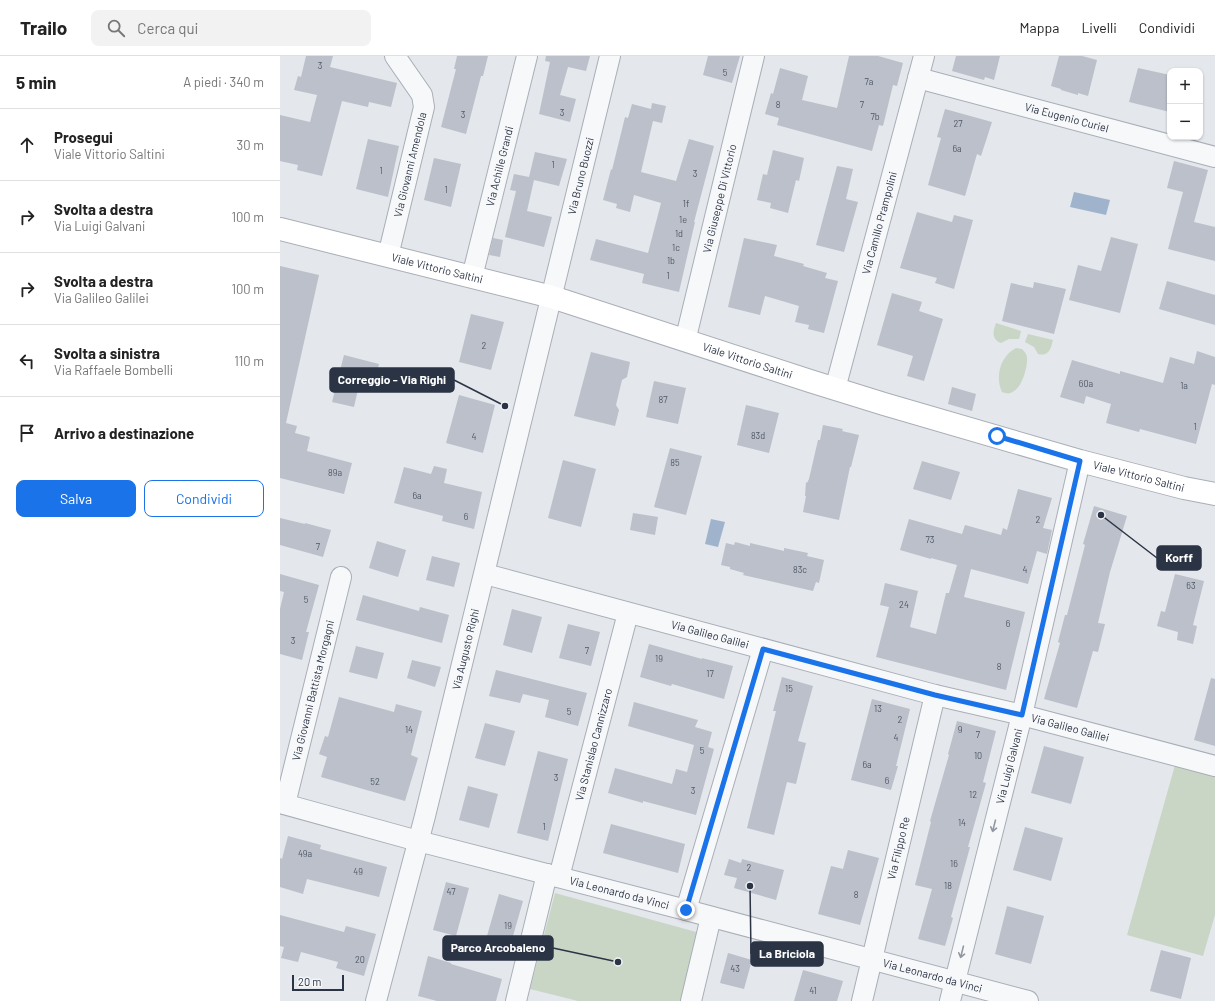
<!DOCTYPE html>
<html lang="it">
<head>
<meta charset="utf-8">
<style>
	body { margin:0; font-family:Barlow,sans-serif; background:#f2f2f2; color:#222 }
	.controls { position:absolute; right:12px; top:12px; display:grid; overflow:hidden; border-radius:8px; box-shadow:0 1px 3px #0004 }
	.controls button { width:36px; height:36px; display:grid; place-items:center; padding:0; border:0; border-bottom:1px solid #e0e0e0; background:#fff; color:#222; font:20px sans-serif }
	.scale { position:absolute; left:12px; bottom:10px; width:52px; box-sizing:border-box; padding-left:4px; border:2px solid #2b3445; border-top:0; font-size:11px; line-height:14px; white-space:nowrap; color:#2b3445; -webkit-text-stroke:3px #f4f6f9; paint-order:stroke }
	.stop { position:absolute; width:12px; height:12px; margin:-9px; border:3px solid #1a73e8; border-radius:50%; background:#fff }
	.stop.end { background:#1a73e8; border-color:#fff; box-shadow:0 1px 4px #0008 }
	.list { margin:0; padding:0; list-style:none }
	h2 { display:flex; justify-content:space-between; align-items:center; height:52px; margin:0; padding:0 16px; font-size:17px }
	h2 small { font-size:13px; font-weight:400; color:#767676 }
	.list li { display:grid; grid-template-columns:26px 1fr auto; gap:12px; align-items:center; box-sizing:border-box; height:72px; padding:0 16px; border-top:1px solid #e0e0e0 }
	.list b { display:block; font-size:15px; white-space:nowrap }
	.list p { margin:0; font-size:13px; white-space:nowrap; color:#767676 }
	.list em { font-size:13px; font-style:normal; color:#767676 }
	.actions { display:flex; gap:8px; padding:12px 16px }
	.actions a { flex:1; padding:9px 0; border:1px solid #1a73e8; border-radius:8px; text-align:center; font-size:14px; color:#1a73e8 }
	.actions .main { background:#1a73e8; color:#fff }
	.icon { flex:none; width:22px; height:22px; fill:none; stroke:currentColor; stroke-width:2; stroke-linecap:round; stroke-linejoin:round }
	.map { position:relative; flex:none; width:935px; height:945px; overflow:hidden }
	header { display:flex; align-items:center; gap:24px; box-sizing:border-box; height:56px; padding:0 20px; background:#fff; border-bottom:1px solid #e0e0e0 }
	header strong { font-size:19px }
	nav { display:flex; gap:22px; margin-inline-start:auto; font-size:14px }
	.search { width:280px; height:36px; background:#f2f2f2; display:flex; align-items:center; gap:10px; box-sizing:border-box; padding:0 14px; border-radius:8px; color:#767676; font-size:15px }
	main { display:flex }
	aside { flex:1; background:#fff }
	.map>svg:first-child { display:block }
</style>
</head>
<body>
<header>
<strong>Trailo</strong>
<div class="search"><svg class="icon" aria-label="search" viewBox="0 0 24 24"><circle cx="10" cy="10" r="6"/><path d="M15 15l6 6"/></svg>Cerca qui</div>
<nav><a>Mappa</a><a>Livelli</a><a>Condividi</a></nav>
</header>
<main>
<aside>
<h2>5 min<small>A piedi · 340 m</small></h2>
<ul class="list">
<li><svg class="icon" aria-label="ahead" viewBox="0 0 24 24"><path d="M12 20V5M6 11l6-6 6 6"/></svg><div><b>Prosegui</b><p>Viale Vittorio Saltini</p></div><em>30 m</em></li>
<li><svg class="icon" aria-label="right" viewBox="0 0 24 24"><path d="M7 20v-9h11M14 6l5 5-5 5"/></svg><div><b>Svolta a destra</b><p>Via Luigi Galvani</p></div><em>100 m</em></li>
<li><svg class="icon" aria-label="right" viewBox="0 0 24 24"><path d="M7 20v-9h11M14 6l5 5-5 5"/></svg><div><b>Svolta a destra</b><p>Via Galileo Galilei</p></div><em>100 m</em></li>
<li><svg class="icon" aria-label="left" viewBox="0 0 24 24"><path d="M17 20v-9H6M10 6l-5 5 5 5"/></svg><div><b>Svolta a sinistra</b><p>Via Raffaele Bombelli</p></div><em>110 m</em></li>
<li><svg class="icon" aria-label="arrive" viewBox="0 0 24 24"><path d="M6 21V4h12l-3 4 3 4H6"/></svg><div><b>Arrivo a destinazione</b></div></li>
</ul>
<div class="actions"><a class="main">Salva</a><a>Condividi</a></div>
</aside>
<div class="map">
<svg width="935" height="945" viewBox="0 0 935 945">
	<rect width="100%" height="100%" fill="#e4e7ec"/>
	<path fill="#c9d6c5" d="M716 267 741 275 739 283H729L721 287C711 283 713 275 716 267Z
		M748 278 773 284C771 292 769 301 758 298L754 291 745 286Z
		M736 292 742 293C743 294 745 296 746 298 750 306 742 331 734 335 730 338 727 338 722 336 715 321 720 300 736 292Z
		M895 709 935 720V859L923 900 847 879Z
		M275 837 427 879 409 945H298L250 933Z"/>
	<path fill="#9fb4cc" d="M794 136 830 144 826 159 790 151Z
		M431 463 445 466 438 491 425 488Z"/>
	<path fill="#bbc0ca" d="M26 0H53L50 11 117 27 111 51 89 46 88 51 62 45 42 120 17 114 18 109 0 105V59L30 66 37 39 14 34 18 20 21 21Z
		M177 0H208L203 20H201L186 78 161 71 176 13H174Z
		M266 0H310L306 15 288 11 280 39 296 43 290 66 259 58 270 6 265 5Z
		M428 0H460L452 27 423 19Z
		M569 0H598L623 7 617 30 613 29 603 70 599 69 592 95 497 69 499 62 485 58 491 37 493 38 500 12 528 20 522 44 557 52Z
		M676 0H720L714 24 705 21 704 24 672 15Z
		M779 0H802L817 4 808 40 798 37V39L781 34V33L771 30Z
		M858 12 890 19V56L849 46Z
		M372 47 386 50 382 67 373 65 361 116 396 125 409 83 434 90 414 166H415L399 236 362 227 364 218 310 204 316 183 368 197 381 147 354 139 350 156 336 152 337 148 323 144 331 113 332 114 345 61 348 62 352 48 371 53Z
		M665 53 712 66 701 100 697 98 685 140 648 129 661 82 657 81Z
		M88 83 119 90 108 141 76 133Z
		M493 94 524 102 519 125 516 124 508 157 490 152 491 147 477 144 483 118 487 119Z
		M255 96 287 103 279 130 254 124 247 155 272 161 264 191 225 181 236 135 230 134 234 118 249 121Z
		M154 102 181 108 171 151 144 144Z
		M894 105 928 114 914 166 935 171V205L888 193 903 136 887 132Z
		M557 110 573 113 566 143 578 146 564 196 536 189Z
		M637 156 672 166 674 159 693 164 674 233 655 227 657 222 620 212Z
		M831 181 858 188 840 257 789 244 798 209 821 215Z
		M213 182 223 184 220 201 209 199Z
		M464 182 497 189 494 200 524 208 523 210 547 217 545 222 558 225 544 277 528 273 529 269 515 266 519 250 485 240 480 259 448 251Z
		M0 210 39 219 6 367 17 370 15 377 30 381 27 395 72 407 64 438 0 422Z
		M887 225 935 239V269L879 253Z
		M754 226 786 233 774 278 722 265 731 227 753 232Z
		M612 237 642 246 639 255 663 263 644 325 627 320 633 300 597 289Z
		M191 258 224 266 211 314 179 306Z
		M917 295 935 301V329L932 328 916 388 860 373 859 376 826 367 831 348 806 340 804 348 780 341 792 304 840 318V315L883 327 890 301 914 308Z
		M311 296 350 306 347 321 342 324 336 349 339 354 335 370 294 360Z
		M64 299 99 308 93 333 79 329 74 351 52 346Z
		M374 325 406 332 398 368 366 361Z
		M672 331 696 338 692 355 668 348Z
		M179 339 215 349 203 397 166 387Z
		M466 349 499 357 489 397 457 389Z
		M543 369 563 373 562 375 579 379 571 411H570L559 464 523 456 526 440H525L526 426 527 427 529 423 538 384H540Z
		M390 392 422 400 406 459 374 451Z
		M283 404 316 413 301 471 268 462Z
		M642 405 680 416 671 444 633 433Z
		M154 410 167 413 164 427 202 436 194 473 162 465 163 460 114 447 124 411 151 418Z
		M738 433 772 442 763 472 772 474 767 498 757 495 748 528 691 513 684 541 745 556 726 634 596 601 609 551 600 549 605 527 638 535 630 571 656 578 666 537H669L677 509 651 502V503L620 494 629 463 682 478 685 469 721 479 723 472 727 474Z
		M814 450 847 460 830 516 818 567 825 568 818 596 813 595 797 652 764 643 780 587 778 586 785 559H787L805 489 803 488Z
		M353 457 378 461 375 479 350 474Z
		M0 462 25 468V467L51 474 43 501 0 489Z
		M97 485 126 494 118 521 89 512Z
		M455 486 470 490V487L504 495V492L528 497 527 500 544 504 539 527 536 526 533 535 463 519 464 517 450 513V511L441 509 446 487 454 489Z
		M152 500 180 507 174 531 146 524Z
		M0 518 39 529 26 576H29L22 604 0 598V553L4 536 0 535Z
		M895 518 924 525 913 569 917 570 913 588 897 584 898 576 877 570 881 555 885 556Z
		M83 539 139 555 140 551 169 559 162 587 76 564Z
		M232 553 262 561 252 597 223 589Z
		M288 568 320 576 311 610 279 602Z
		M369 588 422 603V602L453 610 444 643 392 628 391 630 360 621Z
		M76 590 104 597 97 623 69 616Z
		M132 604 161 611 155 631 127 622Z
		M216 614 307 637 298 670 265 661 269 644 243 638 240 647 209 640Z
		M502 621 533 630 518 685 526 687 516 728 507 726 494 779 467 772 496 655H493Z
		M931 622 935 623V690L914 684Z
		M59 641 114 656 116 648 142 655 131 699 138 702 125 745 41 721 47 701 39 698 45 680 48 681Z
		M592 643 630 653 616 710H618L611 734 571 724Z
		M354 646 418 664 415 671 432 676 428 691 434 693 416 759 363 745V747L328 737 335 712 392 728 396 713 407 716 414 689 348 670Z
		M677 665 716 675 703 726 706 727 688 791H690L671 861 673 862 665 890 638 883 652 833 635 829 651 766 650 765 669 699 668 698Z
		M205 667 235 675 225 710 195 702Z
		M764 690 804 701 791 748 751 737Z
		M258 695 288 703 268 785 237 777Z
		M188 730 218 738 209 772 179 764Z
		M331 768 405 788 398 817 323 797Z
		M745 771 783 782 771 825 733 814Z
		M8 780 41 789 40 793 107 811 99 841 27 823 23 838 0 831V802L2 803Z
		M568 794 599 802 580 869 538 858 551 810 563 813Z
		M449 803 461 807 462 803 504 814 496 844 454 832 457 822 444 819Z
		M166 826 189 832 176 880 153 874Z
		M219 838 243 845 229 894 205 887Z
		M727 850 764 860 751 908 715 898Z
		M0 859 64 876 66 870 96 878 84 920 56 912 58 906 21 896 18 906 1 902 4 891 0 890Z
		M881 894 911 902 901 943 870 935Z
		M448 897 472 904 464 933 440 927Z
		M148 900 171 907V908L222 923 216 945H157L138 940Z
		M523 914 563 925 557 945H514Z"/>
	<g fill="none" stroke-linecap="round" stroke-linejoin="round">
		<defs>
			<g id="street">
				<path id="s1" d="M638 22 935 101"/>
				<path id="s2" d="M108 200 144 51 142 39 115 0"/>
				<path id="s3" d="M192 221 247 0"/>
				<path id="s4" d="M404 284 408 273 474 0"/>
				<path id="s5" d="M555 333 644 0"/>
				<path id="s6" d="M205 518 655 639 742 659 935 710"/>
				<path id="s7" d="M0 747 138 785 406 854 748 945"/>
				<path id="s8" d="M5 748 61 521"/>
				<path id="s9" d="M279 821 348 557"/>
				<path d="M406 854 483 593"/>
				<path id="s10" d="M96 945 145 760 330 0"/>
				<path d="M236 945 267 818"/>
				<path d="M411 945 431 861"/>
				<path id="s11" d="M582 945 655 639"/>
				<path id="s12" d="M670 945 742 659 800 405"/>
			</g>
			<g id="secondary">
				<path id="s13" d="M0 173 272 241 530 325 604 348 800 405 904 432 935 438"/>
			</g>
		</defs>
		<use href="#street" stroke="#a9aeb7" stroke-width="22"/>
		<use href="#secondary" stroke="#a9aeb7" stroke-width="24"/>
		<use href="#street" stroke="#f7f8fa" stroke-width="20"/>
		<use href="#secondary" stroke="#fff" stroke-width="22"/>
	</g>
	<defs><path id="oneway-shaft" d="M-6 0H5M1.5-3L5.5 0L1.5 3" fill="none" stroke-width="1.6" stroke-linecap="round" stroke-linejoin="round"/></defs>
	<g stroke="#9196a0">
		<use href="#oneway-shaft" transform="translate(714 770) rotate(104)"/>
		<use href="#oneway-shaft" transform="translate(682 896) rotate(104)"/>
	</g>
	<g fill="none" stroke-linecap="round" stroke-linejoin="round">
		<path stroke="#1a73e8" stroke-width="5" d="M406 854 483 593 655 639 742 659 800 405 717 380"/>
	</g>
	<g text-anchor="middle" stroke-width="3" stroke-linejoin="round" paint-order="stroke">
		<g font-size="9" fill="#4f5766">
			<text x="40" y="13">3</text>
			<text x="445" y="20">5</text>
			<text x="589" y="29">7a</text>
			<text x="498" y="52">8</text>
			<text x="582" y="52">7</text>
			<text x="282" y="60">3</text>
			<text x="183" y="62">3</text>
			<text x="595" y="64">7b</text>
			<text x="678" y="71">27</text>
			<text x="677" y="96">6a</text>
			<text x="273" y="112">1</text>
			<text x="101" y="118">1</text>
			<text x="415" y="121">3</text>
			<text x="166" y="137">1</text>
			<text x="406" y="151">1f</text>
			<text x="403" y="167">1e</text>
			<text x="399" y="181">1d</text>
			<text x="396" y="195">1c</text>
			<text x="391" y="208">1b</text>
			<text x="388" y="223">1</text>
			<text x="204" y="293">2</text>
			<text x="806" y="331">60a</text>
			<text x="904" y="333">1a</text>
			<text x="383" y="347">87</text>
			<text x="915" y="374">1</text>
			<text x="478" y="383">83d</text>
			<text x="194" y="384">4</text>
			<text x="395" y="410">85</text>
			<text x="55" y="420">89a</text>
			<text x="137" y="443">6a</text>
			<text x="186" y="464">6</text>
			<text x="758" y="467">2</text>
			<text x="650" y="487">73</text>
			<text x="38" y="494">7</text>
			<text x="520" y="517">83c</text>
			<text x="745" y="517">4</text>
			<text x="911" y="533">63</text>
			<text x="26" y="547">5</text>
			<text x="624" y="552">24</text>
			<text x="728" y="571">6</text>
			<text x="13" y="588">3</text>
			<text x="307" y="598">7</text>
			<text x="379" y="606">19</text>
			<text x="719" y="614">8</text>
			<text x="430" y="621">17</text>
			<text x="509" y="636">15</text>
			<text x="598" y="656">13</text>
			<text x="289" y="659">5</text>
			<text x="620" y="667">2</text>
			<text x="129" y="677">14</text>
			<text x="680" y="677">9</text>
			<text x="698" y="682">7</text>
			<text x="616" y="685">4</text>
			<text x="422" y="698">5</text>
			<text x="698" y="703">10</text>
			<text x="587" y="712">6a</text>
			<text x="276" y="725">3</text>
			<text x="607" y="728">6</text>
			<text x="95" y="729">52</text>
			<text x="413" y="738">3</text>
			<text x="693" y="742">12</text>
			<text x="682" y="770">14</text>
			<text x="264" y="774">1</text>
			<text x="25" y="801">49a</text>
			<text x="674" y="811">16</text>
			<text x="469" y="815">2</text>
			<text x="78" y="819">49</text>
			<text x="668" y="833">18</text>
			<text x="171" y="839">47</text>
			<text x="576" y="842">8</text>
			<text x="228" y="873">19</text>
			<text x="80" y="907">20</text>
			<text x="455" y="916">43</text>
			<text x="533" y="938">41</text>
		</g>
		<g font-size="11" fill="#2b3445" stroke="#f4f6f9">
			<text dy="4" stroke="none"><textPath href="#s1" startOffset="154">Via Eugenio Curiel</textPath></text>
			<text dy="4" stroke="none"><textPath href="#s2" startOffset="94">Via Giovanni Amendola</textPath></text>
			<text dy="4" stroke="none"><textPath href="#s3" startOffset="114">Via Achille Grandi</textPath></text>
			<text dy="4" stroke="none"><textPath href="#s10" startOffset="850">Via Bruno Buozzi</textPath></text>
			<text dy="4" stroke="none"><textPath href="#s4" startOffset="146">Via Giuseppe Di Vittorio</textPath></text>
			<text dy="4" stroke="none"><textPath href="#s5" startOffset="172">Via Camillo Prampolini</textPath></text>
			<text dy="4" stroke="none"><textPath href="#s13" startOffset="162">Viale Vittorio Saltini</textPath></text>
			<text dy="4" stroke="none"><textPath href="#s13" startOffset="486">Viale Vittorio Saltini</textPath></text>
			<text dy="4" stroke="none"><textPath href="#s13" startOffset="894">Viale Vittorio Saltini</textPath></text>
			<text dy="4" stroke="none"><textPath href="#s6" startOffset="233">Via Galileo Galilei</textPath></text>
			<text dy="4" stroke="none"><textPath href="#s10" startOffset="363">Via Augusto Righi</textPath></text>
			<text dy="4" stroke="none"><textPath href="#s8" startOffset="117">Via Giovanni Battista Morgagni</textPath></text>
			<text dy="4" stroke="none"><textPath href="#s6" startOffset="605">Via Galileo Galilei</textPath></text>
			<text dy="4" stroke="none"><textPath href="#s9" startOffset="137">Via Stanislao Cannizzaro</textPath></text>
			<text dy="4" stroke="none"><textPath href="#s12" startOffset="242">Via Luigi Galvani</textPath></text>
			<text dy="4" stroke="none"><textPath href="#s11" startOffset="157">Via Filippo Re</textPath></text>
			<text dy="4" stroke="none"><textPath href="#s7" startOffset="351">Via Leonardo da Vinci</textPath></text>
			<text dy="4" stroke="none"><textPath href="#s7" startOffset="675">Via Leonardo da Vinci</textPath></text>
		</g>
	</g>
	<path fill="none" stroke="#2b3445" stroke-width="1.5" d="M225 350L174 324M821 459L877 502M338 906L273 892M470 830L471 898"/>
	<g fill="#2b3445" stroke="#f4f6f9" stroke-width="1.5">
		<circle cx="225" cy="350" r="4"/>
		<circle cx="821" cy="459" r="4"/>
		<circle cx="338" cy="906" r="4"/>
		<circle cx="470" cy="830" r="4"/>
	</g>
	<g fill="#2b3445" stroke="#2b3445" stroke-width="1.5">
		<rect x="50" y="312" width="124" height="24" rx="4"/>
		<rect x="877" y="490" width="44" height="24" rx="4"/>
		<rect x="163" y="880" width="110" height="24" rx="4"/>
		<rect x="471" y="886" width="72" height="24" rx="4"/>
	</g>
	<g font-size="12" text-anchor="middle" font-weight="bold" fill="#fff">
		<text x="112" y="328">Correggio - Via Righi</text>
		<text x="899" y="506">Korff</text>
		<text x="218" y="896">Parco Arcobaleno</text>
		<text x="507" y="902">La Briciola</text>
	</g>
</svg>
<div class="controls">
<button>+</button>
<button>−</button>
</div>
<div class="scale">20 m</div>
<div class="stop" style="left:717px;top:380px"></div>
<div class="stop end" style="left:406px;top:854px"></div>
</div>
</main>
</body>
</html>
